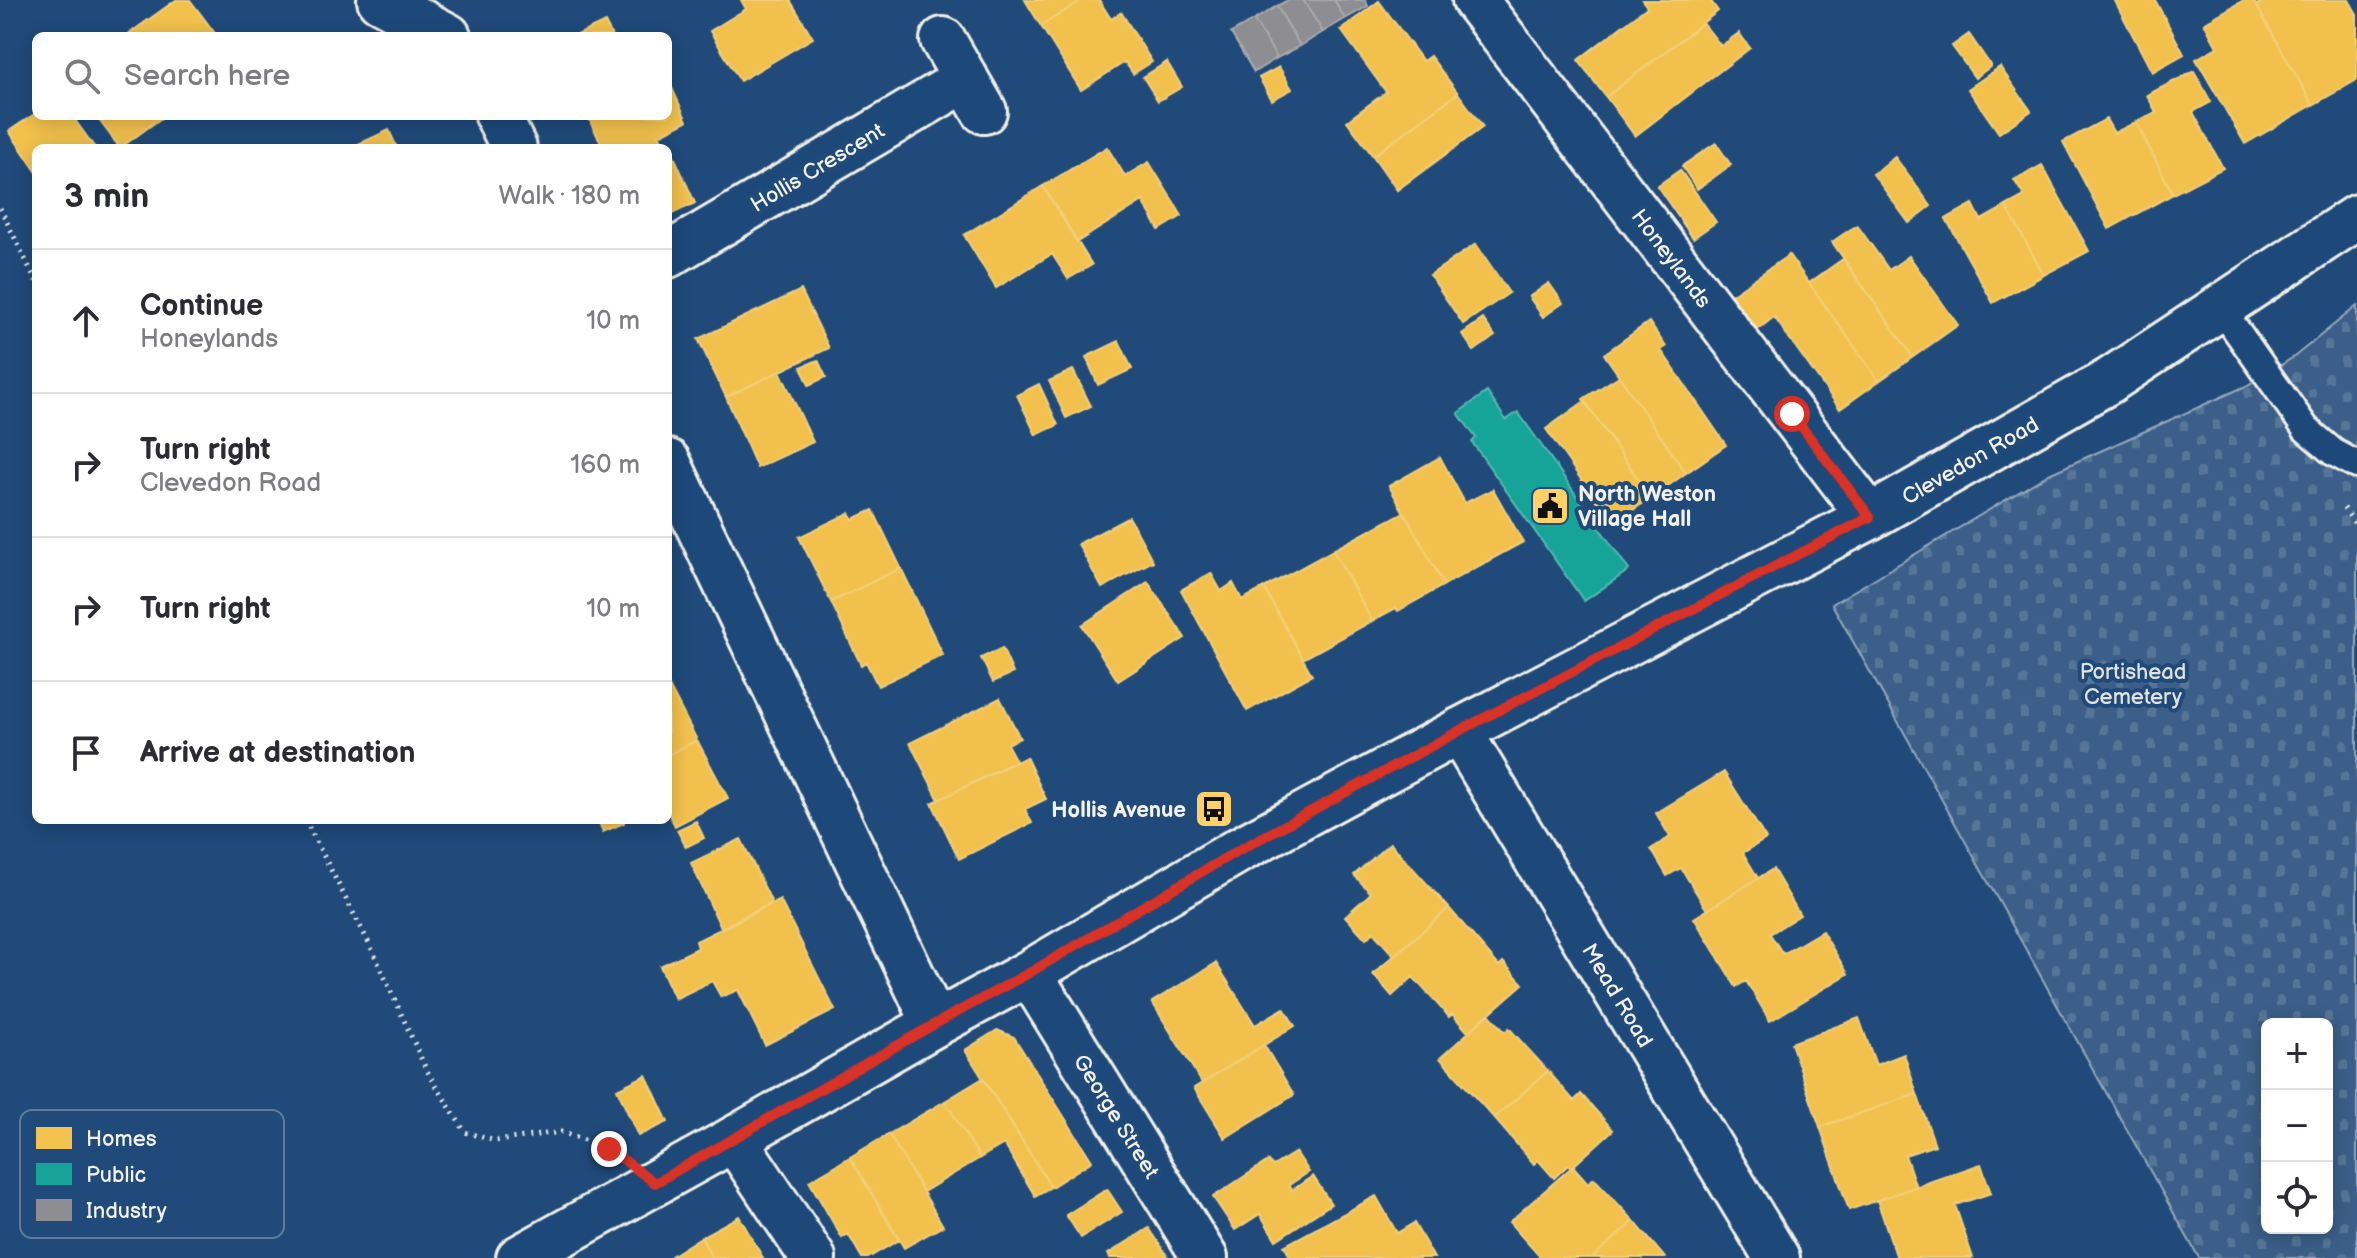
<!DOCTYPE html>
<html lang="en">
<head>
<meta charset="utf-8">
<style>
	body { margin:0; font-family:"Balsamiq Sans",sans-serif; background:#f7f7f7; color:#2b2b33 }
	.controls { position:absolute; right:24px; bottom:24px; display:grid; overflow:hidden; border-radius:12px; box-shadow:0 4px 20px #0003 }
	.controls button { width:72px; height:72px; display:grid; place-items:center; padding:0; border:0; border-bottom:2px solid #e1e1e2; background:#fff; color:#2b2b33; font:40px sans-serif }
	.stop { position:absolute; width:24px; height:24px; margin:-18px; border:6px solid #d93025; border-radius:50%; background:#fff }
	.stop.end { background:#d93025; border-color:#fff; box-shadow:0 2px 8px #0008 }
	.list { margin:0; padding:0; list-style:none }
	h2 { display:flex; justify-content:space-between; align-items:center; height:104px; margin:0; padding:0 32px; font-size:34px }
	h2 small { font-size:26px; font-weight:400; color:#7c7c81 }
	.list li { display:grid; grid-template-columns:52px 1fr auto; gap:24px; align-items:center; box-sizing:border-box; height:144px; padding:0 32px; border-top:2px solid #e1e1e2 }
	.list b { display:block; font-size:30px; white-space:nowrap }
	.list p { margin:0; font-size:26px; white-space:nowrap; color:#7c7c81 }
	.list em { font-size:26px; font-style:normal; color:#7c7c81 }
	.icon { flex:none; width:44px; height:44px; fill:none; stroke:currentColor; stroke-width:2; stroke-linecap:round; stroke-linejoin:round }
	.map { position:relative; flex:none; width:2357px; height:1258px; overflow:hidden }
	.search { position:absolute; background:#fff; box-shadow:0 4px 20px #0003; left:32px; top:32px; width:640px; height:88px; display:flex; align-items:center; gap:20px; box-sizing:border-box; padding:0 28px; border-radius:12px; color:#7c7c81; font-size:30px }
	.panel { position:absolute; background:#fff; box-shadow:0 4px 20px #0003; left:32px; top:144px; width:640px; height:680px; border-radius:12px }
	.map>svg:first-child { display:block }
</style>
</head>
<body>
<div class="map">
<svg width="2357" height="1258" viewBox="0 0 2357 1258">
	<defs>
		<pattern id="cemetery-stones" width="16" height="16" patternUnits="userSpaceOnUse" patternTransform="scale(2)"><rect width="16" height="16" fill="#3a5f88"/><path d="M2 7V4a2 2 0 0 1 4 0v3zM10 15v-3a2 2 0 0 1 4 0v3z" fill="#577699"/></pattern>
	</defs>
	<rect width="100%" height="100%" fill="#1f4a7a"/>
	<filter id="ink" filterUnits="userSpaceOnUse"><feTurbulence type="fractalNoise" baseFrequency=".0125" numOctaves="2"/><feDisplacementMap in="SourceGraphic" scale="16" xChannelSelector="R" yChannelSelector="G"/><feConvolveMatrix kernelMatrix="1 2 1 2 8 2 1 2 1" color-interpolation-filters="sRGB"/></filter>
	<g filter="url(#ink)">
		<path fill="url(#cemetery-stones)" stroke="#97a8b8" stroke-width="2" fill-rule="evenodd" d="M2357 306V1258H2199L1832 604 2049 474 2246 386 2294 357ZM2267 1024H2327V1228H2267Z"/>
		<path fill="#f2c14e" stroke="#f3cf7c" stroke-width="2" d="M176 0H190L217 36 127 35Z
			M741 0H790L813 38 740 81 710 31 746 9Z
			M1025 0H1082L1041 26Z
			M1082 0H1099L1111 19 1121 12 1152 62 1133 74 1125 62 1081 90 1041 26Z
			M1642 0H1710L1718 11 1606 97 1578 60 1647 7Z
			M2118 0H2155L2184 54 2152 72 2115 1Z
			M2244 0H2253L2313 105 2245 144 2196 59 2217 47 2204 23Z
			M2266 0H2349L2357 14V80L2313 105 2256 5Z
			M1379 1 1423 61 1430 56 1458 93 1373 156 1347 121 1386 92 1341 30Z
			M605 22 612 36H575Z
			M1703 23 1721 46 1739 33 1750 48 1635 136 1606 97Z
			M1969 34 1991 66 1975 78 1952 46Z
			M1167 62 1182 87 1158 101 1143 77Z
			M1279 67 1292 89 1272 100 1259 78Z
			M2000 67 2031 111 1999 133 1968 89Z
			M2194 71 2211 102 2193 112 2223 168 2173 194 2136 122 2156 112 2147 95Z
			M668 79 687 121 659 135 665 146 660 148H603L588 116H668Z
			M1458 93 1483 127 1397 190 1373 156Z
			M36 113V116H72L95 148H36V171L9 131Z
			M96 116H164L120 148Z
			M2106 119 2114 133 2136 122 2173 194 2109 229 2063 142Z
			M389 130 397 148H350Z
			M1716 143 1731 165 1697 189 1682 166Z
			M669 145 695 203 668 216V148H660Z
			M1107 147 1125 176 1149 162 1182 216 1159 230 1143 201 1077 242 1043 186Z
			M1895 157 1931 206 1909 223 1873 174Z
			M2042 165 2089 251 2044 275 2006 206 2024 196 2014 180Z
			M1680 170 1716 222 1693 238 1657 186Z
			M1043 186 1092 265 1068 279 1052 254 996 288 964 235Z
			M1973 204 1981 220 2006 206 2044 275 1993 303 1946 219Z
			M1857 225 1889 270 1909 256 1958 325 1913 357 1832 242Z
			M1476 244 1509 293 1463 324 1430 275Z
			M1789 255 1879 381 1840 409 1774 317 1756 331 1731 295Z
			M1843 259 1913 357 1879 381 1809 283Z
			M1549 283 1563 303 1543 317 1529 297Z
			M801 290 829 348 726 397 698 339Z
			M1483 319 1495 336 1474 351 1462 334Z
			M1649 322 1666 347 1661 350 1726 445 1686 473 1604 354Z
			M1119 341 1132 369 1098 385 1086 357Z
			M818 360 826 377 809 385 801 367Z
			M1073 370 1091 406 1066 418 1049 381Z
			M780 371 813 442 757 468 726 397Z
			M1619 376 1686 473 1651 498 1583 399Z
			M1039 384 1058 425 1036 435 1017 395Z
			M1585 401 1651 498 1612 524 1546 429Z
			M1440 457 1465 503 1493 489 1523 542 1444 585 1389 486Z
			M873 510 901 568 831 602 799 537 849 513 853 519Z
			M1404 512 1444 585 1398 611 1396 608 1372 621 1333 550Z
			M1129 517 1153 561 1102 588 1078 544Z
			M1333 550 1372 621 1303 659 1264 588Z
			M901 568 943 655 878 686 866 662 861 665 831 602Z
			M1211 573 1221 591 1233 583 1242 600 1264 588 1312 675 1247 711 1181 590Z
			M1148 582 1185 638 1118 681 1082 625Z
			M1002 648 1013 673 993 682 981 658Z
			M668 684 697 740 668 755Z
			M1000 698 1020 738 1007 744 1016 761 939 800 910 743Z
			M697 740 728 798 675 826 668 812V755Z
			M1026 757 1046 799 1025 809 1032 823 959 859 932 803Z
			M1724 772 1766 839 1743 853 1758 878 1707 910 1681 868 1667 876 1651 849 1670 837 1656 813Z
			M598 820H623L624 823 603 832Z
			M696 821 704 838 686 847 677 830Z
			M741 839 772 903 721 928 691 863Z
			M1390 843 1449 908 1394 956 1373 932 1366 939 1345 916 1371 893 1354 875Z
			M1773 869 1800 915 1770 934 1783 954 1822 931 1848 974 1770 1021 1746 981 1736 987 1694 918Z
			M780 900 835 1010 765 1045 738 990 721 997 712 981 675 999 660 966 698 948 696 941Z
			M1449 908 1499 966 1503 962 1523 984 1468 1032 1452 1014 1449 1017 1413 977 1392 996 1373 974Z
			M1216 963 1255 1025 1284 1008 1295 1026 1202 1083 1152 1002Z
			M1489 1014 1505 1032 1509 1028 1548 1071 1494 1118 1440 1058Z
			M1859 1018 1876 1065 1904 1054 1917 1094 1820 1127 1791 1043Z
			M997 1030 1014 1037 1092 1161 1051 1187 965 1050Z
			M1264 1045 1294 1095 1225 1138 1194 1088Z
			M1548 1071 1574 1101 1581 1094 1613 1130 1571 1168 1568 1165 1554 1178 1538 1160 1534 1164 1494 1118Z
			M646 1075 668 1122 638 1136 617 1089Z
			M983 1078 1051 1187 1035 1196 1004 1144 980 1158 945 1101Z
			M1917 1094 1935 1145 1905 1155 1916 1187 1849 1210 1820 1127Z
			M945 1101 980 1158 923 1192 889 1134Z
			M889 1134 943 1226 904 1248 850 1157Z
			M1296 1152 1309 1172 1289 1185 1292 1190 1313 1176 1331 1204 1276 1240 1260 1214 1235 1230 1213 1197 1268 1161 1273 1166Z
			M850 1157 899 1240 868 1258H862L848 1234 842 1238 809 1181Z
			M1981 1164 1991 1193 1955 1205 1973 1258H1897L1877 1200Z
			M1573 1166 1588 1183 1594 1178 1634 1221 1592 1258H1541L1509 1222Z
			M1107 1189 1122 1212 1081 1238 1066 1215Z
			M1376 1196 1397 1233 1414 1223 1434 1258H1291L1284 1246Z
			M739 1216 763 1258H712L701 1237Z
			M1634 1221 1665 1258H1592Z
			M1149 1228 1169 1258H1110L1108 1254Z
			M701 1237 712 1258H672L671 1256Z"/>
		<path fill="#17a398" stroke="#59bab0" stroke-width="2" d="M1487 392 1506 420 1518 412 1629 570 1584 601 1472 442 1476 438 1458 413Z"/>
		<path fill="#8d8d92" stroke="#acabac" stroke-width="2" d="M1288 0H1303L1323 32 1300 46 1277 6Z
			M1303 0H1334L1345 19 1323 32Z
			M1334 0H1365L1368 6 1345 19Z
			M1277 6 1300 46 1277 58 1254 20Z
			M1254 20 1277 58 1254 72 1231 33Z"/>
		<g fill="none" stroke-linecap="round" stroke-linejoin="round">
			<defs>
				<path id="service" d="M2220 307 2306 429 2333 452 2357 465"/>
				<path id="minor" d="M380 0 448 36
					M1475 0 1870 517
					M943 40 984 111
					M498 116 514 148
					M668 255 966 79
					M668 462 935 1024
					M1459 731 1777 1258
					M1029 973 1205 1258
					M734 1139 813 1258"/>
				<path id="secondary" d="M519 1258 734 1139 935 1024 1029 973 1239 850 1459 731 1870 517 2109 381 2357 217"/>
			</defs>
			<use href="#service" stroke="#f4f1e8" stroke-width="32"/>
			<use href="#minor" stroke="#f4f1e8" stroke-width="50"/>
			<use href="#secondary" stroke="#f4f1e8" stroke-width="50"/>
			<path stroke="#f4f1e8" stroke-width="5" stroke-dasharray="2 6" stroke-linecap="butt" d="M0 208 36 281
				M2344 508 2357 527
				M305 820 371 947 426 1069 465 1132 495 1141 561 1132 605 1147"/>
			<use href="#service" stroke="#1f4a7a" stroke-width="26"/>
			<use href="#minor" stroke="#1f4a7a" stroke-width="44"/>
			<use href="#secondary" stroke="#1f4a7a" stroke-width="44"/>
		</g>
	</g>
	<g fill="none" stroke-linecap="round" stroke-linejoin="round" filter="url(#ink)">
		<path stroke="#d93025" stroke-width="10" d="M609 1149 655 1183 935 1024 1029 973 1239 850 1459 731 1870 517 1792 414"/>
	</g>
	<defs>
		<symbol id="civic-square" viewBox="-11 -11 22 22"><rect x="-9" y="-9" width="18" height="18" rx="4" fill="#ffd166" stroke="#1f4a7a"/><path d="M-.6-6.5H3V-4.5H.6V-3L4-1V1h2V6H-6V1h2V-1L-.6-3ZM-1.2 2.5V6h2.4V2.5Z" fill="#111"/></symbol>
		<symbol id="bus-square" viewBox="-11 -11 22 22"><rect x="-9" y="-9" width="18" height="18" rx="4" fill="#ffd166" stroke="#1f4a7a"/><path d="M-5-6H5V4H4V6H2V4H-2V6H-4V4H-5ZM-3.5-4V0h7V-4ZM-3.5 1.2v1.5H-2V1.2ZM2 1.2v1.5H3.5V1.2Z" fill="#111"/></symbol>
	</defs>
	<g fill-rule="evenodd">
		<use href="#civic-square" x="1528" y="484" width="44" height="44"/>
		<use href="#bus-square" x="1192" y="787" width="44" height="44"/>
	</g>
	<g text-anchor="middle" stroke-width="8" stroke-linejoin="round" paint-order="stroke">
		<g font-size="22" fill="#f4f1e8" stroke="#1f4a7a">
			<text transform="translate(817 167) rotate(-31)" y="8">Hollis Crescent</text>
			<text transform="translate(1672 258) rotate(53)" y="8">Honeylands</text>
			<text transform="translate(1970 460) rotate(-30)" y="8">Clevedon Road</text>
			<text transform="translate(1618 995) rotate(59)" y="8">Mead Road</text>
			<text transform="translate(1117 1116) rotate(58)" y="8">George Street</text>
		</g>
		<g font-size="22" font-weight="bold" fill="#f4f1e8" stroke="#1f4a7a" text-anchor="start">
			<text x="1578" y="501">North Weston<tspan x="1578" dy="25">Village Hall</tspan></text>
			<text x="1186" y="817" text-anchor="end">Hollis Avenue</text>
		</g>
		<g font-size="22" fill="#e1e2de" stroke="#1f4a7a">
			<text x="2133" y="679">Portishead<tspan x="2133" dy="25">Cemetery</tspan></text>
		</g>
	</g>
	<rect x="20" y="1110" width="264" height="128" rx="12" fill="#1f4a7a" stroke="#5f7c9b" stroke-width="2"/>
	<rect x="36" y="1127" width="36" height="22" fill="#f2c14e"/>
	<rect x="36" y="1163" width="36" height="22" fill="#17a398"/>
	<rect x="36" y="1199" width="36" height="22" fill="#8d8d92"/>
	<g font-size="22" fill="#f4f1e8">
		<text x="86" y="1146">Homes</text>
		<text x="86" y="1182">Public</text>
		<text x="86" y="1218">Industry</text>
	</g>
</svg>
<div class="controls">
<button>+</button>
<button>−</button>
<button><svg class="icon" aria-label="locate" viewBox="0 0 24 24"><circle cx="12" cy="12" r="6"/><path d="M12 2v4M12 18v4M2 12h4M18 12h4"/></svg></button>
</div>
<div class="stop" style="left:1792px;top:414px"></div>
<div class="stop end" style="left:609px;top:1149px"></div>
<div class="search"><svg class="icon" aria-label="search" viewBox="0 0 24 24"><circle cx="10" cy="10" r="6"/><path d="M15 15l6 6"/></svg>Search here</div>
<section class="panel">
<h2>3 min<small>Walk · 180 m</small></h2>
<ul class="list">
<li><svg class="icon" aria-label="ahead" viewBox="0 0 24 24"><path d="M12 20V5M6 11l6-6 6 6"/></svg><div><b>Continue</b><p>Honeylands</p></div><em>10 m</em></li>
<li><svg class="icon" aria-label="right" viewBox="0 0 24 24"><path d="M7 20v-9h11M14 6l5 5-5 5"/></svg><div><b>Turn right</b><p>Clevedon Road</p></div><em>160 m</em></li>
<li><svg class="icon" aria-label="right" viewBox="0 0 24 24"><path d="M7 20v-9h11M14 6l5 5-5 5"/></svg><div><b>Turn right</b></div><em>10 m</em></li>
<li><svg class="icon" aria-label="arrive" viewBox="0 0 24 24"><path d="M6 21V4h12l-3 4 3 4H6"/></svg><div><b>Arrive at destination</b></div></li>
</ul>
</section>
</div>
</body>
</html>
